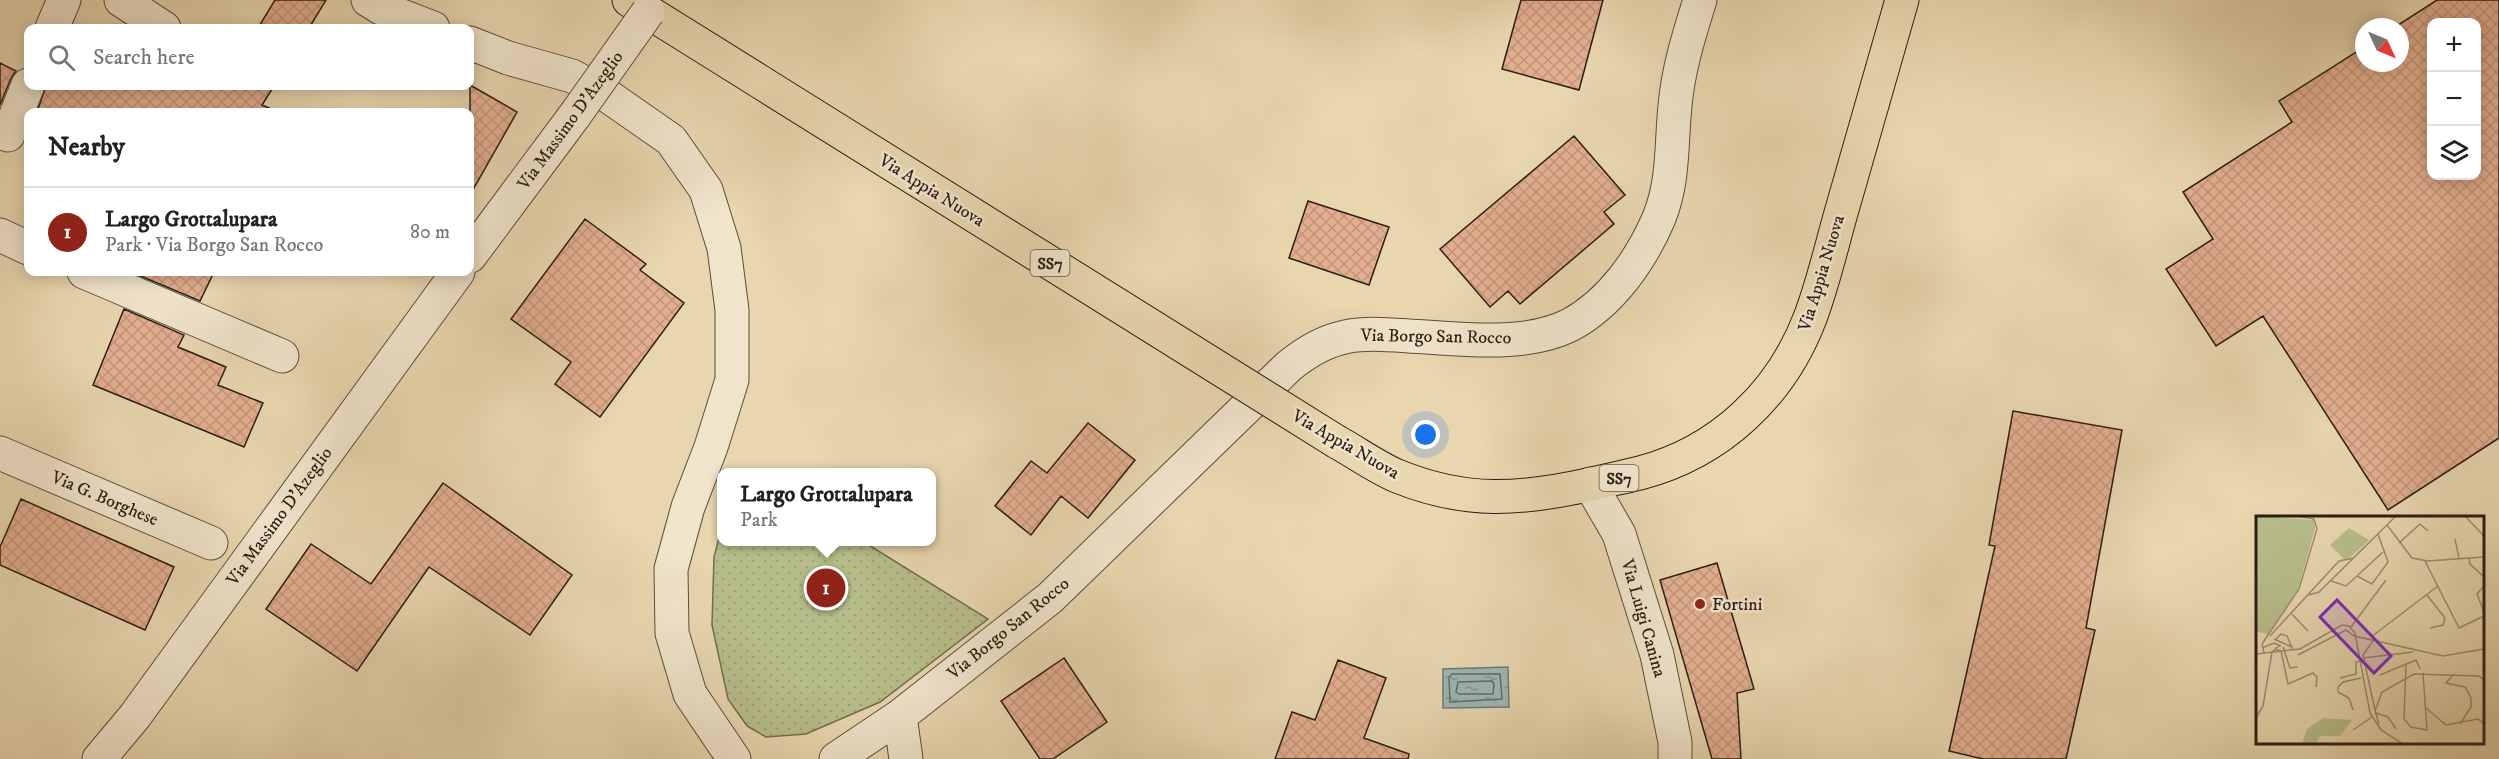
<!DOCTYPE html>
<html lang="en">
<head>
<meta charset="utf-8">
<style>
	body { margin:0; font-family:"IM FELL DW Pica",serif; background:#f6f6f6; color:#222 }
	.controls { position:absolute; right:18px; top:18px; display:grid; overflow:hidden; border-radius:12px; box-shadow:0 3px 15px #0003 }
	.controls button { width:54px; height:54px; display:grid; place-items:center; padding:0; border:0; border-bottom:2px solid #e0e0e0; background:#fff; color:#222; font:30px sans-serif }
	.compass { position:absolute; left:2355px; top:18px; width:54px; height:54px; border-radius:50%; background:#fff; box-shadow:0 3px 15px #0003; rotate:134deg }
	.you { position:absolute; left:1426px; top:435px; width:21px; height:21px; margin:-15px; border:4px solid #fff; border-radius:50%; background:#1a73e8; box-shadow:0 0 0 9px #1a73e833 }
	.badge { display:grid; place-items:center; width:39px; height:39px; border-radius:50%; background:#8f2418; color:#fff; font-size:20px; font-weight:700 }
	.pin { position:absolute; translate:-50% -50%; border:3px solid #fff; box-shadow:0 2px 6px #0006 }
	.popup { position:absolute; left:717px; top:468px; width:219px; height:78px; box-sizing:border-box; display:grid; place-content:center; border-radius:12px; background:#fff; filter:drop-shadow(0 2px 4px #0005); font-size:20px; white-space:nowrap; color:#767676 }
	.popup b { font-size:22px; color:#222 }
	.popup::after { content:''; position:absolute; left:50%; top:100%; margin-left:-12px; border:12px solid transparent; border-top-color:#fff }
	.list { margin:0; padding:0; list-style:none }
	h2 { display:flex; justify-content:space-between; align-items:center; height:78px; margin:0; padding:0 24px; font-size:26px }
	h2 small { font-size:20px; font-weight:400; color:#767676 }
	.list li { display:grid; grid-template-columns:39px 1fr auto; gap:18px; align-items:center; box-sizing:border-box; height:90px; padding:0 24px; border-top:2px solid #e0e0e0 }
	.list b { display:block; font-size:22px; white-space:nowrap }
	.list p { margin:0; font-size:20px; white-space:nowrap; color:#767676 }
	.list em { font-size:20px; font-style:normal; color:#767676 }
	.icon { flex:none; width:33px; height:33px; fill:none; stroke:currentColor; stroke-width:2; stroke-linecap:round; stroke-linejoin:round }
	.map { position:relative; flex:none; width:2499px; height:759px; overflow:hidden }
	.search { position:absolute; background:#fff; box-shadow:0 3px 15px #0003; left:24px; top:24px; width:450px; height:66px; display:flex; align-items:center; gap:15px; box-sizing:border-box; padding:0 21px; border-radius:12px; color:#767676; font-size:22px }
	.panel { position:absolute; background:#fff; box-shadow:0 3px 15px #0003; left:24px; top:108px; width:450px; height:168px; border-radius:12px }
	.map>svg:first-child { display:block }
</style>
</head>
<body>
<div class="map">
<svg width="2499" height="759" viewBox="0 0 2499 759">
	<defs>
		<pattern id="park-dots" width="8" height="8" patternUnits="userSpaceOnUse" patternTransform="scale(1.5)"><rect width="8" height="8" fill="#b7bd8a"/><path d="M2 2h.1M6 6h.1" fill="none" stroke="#9ea276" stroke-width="1.8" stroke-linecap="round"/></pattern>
		<pattern id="water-ripples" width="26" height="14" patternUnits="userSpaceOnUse" patternTransform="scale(1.5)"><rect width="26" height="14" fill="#9bb7b5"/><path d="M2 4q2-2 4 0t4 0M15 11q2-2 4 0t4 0" fill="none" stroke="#7f9492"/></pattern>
		<pattern id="building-cross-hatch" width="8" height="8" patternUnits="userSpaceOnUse" patternTransform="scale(1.5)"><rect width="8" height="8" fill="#e2ae8f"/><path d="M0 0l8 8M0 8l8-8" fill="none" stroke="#c2957a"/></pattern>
	</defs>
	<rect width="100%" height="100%" fill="#e8d6af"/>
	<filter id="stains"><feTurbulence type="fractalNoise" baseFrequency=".00333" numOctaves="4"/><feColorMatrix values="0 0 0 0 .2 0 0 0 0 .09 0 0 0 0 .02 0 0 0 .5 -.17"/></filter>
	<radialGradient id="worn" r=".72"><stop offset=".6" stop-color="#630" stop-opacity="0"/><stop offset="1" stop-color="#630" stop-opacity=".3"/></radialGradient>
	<path fill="url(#park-dots)" stroke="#726d50" stroke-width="1.5" d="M721 530V542H864L988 619 880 702 806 734 766 737 747 726 728 699 712 625 714 557Z"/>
	<path fill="url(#water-ripples)" stroke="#6f7975" stroke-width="1.5" d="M1508 667 1509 707 1443 708V669Z"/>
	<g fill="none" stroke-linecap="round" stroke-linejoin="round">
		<path stroke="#646a65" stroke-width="1.5" d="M1452 674H1500L1502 699 1450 702 1449 677Z
			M1492 681 1494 684 1493 694H1459L1456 692 1458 682Z"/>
	</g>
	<path fill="url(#building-cross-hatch)" stroke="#2d1d15" stroke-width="1.5" fill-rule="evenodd" d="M275 0H326L309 28H258Z
		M1521 0H1603L1579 90 1502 69Z
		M2437 0H2499V438L2388 510 2263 316 2216 346 2166 269 2213 239 2183 192 2292 122 2279 101 2364 47V63H2400V27H2395ZM2432 22H2476V176H2432Z
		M0 63 16 71 11 78 0 105Z
		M470 85 517 112 470 195Z
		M46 86 54 88 56 86H218L222 87 224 86H274L262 105 278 112H37Z
		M1574 136 1625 195 1604 212 1614 224 1520 304 1508 291 1490 307 1440 249Z
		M1308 201 1389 227 1369 285 1289 258Z
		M585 219 646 264 640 270 684 303 600 417 555 384 571 362 511 319Z
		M140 272H214L200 301 138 275Z
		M124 309 184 335 178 347 226 367 218 385 263 403 244 447 93 385Z
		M2013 411 2122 430 2086 628 2095 630 2066 759H1983L1949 751 1995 546 1989 545Z
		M1088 423 1135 460 1088 518 1061 496 1031 535 995 506 1031 461 1047 473Z
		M443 483 572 575 530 635 429 567 357 671 266 609 311 544 371 584Z
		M21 499 174 567 145 630 0 565V547Z
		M1717 563 1754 689 1737 693 1741 759H1712L1660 580Z
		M1064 658 1107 722 1053 759H1040L1001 701Z
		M1338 660 1386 678 1364 738 1409 754 1408 759H1275L1292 712 1315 720Z"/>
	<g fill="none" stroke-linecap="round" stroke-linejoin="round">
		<defs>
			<path id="street" d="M121 0 164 28
				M368 0 381 8 433 28
				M52 28 64 0
				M470 43 508 58 572 76 605 94 671 140 706 190 724 248 732 310V380L711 447 688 507 671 569 672 633 690 694 734 759
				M8 135 28 85
				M0 235 28 248
				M470 256 575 115
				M84 272 282 356
				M0 453 211 543
				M1590 484 1619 534 1657 655 1675 742V759
				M900 716 906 759
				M99 759 135 716 458 272
				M836 759 900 716 1050 598 1289 366C1338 326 1368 334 1426 337 1471 340 1528 346 1570 325 1611 303 1641 260 1659 218 1674 181 1671 145 1675 106 1678 70 1689 35 1700 0"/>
			<path id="primary" d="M629 0 762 83
				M1337 442C1357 453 1376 467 1397 476 1466 504 1520 500 1592 484 1608 480 1624 477 1640 473 1720 452 1781 394 1810 318 1823 284 1831 248 1841 213 1861 142 1881 71 1902 0"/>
		</defs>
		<use href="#street" stroke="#5c4b3c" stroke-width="35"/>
		<use href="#primary" stroke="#2d1d15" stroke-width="35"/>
		<use href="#street" stroke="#f0e4cb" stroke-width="33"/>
		<use href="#primary" stroke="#e8d6af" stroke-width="33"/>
		<defs>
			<path id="street-bridge" d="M575 115 648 12"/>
			<path id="primary-bridge" d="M762 83 1337 442"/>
		</defs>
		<use href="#street-bridge" stroke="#5c4b3c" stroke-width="35" stroke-linecap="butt"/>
		<use href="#primary-bridge" stroke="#2d1d15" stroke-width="35" stroke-linecap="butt"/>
		<use href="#street-bridge" stroke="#f0e4cb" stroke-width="33"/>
		<use href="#primary-bridge" stroke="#e8d6af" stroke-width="33"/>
	</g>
	<circle fill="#8f2418" stroke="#f0e4cb" stroke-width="2" cx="1700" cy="604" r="6"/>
	<g text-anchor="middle" stroke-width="5" stroke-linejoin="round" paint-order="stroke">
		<g fill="#f0e4cb" stroke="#68594c" stroke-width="1.5">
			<rect x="1030.5" y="250" width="39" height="26" rx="4.5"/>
			<rect x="1599.5" y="465" width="39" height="26" rx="4.5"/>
		</g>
		<g font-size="16" font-weight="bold" fill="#2d1d15">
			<text x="1050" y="269">SS7</text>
			<text x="1619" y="484">SS7</text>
		</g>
		<g font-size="18" fill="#2d1d15" stroke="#f0e4cb">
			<text transform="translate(570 120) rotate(-54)" y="6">Via Massimo D'Azeglio</text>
			<text transform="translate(932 190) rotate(32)" y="6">Via Appia Nuova</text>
			<text transform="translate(1821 273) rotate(-73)" y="6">Via Appia Nuova</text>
			<text transform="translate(1436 336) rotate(1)" y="6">Via Borgo San Rocco</text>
			<text transform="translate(1346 444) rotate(30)" y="6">Via Appia Nuova</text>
			<text transform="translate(105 498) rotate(23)" y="6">Via G. Borghese</text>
			<text transform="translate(279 516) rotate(-54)" y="6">Via Massimo D'Azeglio</text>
			<text transform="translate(1644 618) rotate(74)" y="6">Via Luigi Canina</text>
			<text transform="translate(1008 628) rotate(-39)" y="6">Via Borgo San Rocco</text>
		</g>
		<g font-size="18" fill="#2d1d15" stroke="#f0e4cb" text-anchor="start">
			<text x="1712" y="610">Fortini</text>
		</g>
	</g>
	<g transform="translate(2256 516)">
		<rect width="228" height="228" fill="#e8d6af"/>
		<path d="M0 0 58 4 59 13 42 73 12 119 0 115ZM67 202 96 204 84 220H64L60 228H46L51 213Z" fill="#b7bd8a"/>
		<path d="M93 12 113 24 90 45 74 29Z" fill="#b7bd8a"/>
		<path fill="none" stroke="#9d8c71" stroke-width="1.5" d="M209 0 228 20M131 9 156 42 172 45 228 41M199 23 203 42M143 27 164 8 172 15M213 42 214 48 228 61M169 45 203 112 228 100M101 60 116 68 132 46 122 18M75 65 90 70 127 36M228 70 221 78 228 96M170 78 189 102 187 109 174 112M53 79 63 76 140 0M36 98 52 115M95 111 130 64M14 120 83 45 98 42M115 121 182 70M18 123 36 131M20 123 25 118 31 120 37 134M27 131 34 152 42 151M6 132 18 127 25 130M19 133 25 135 32 168 57 157 61 161 60 171M8 137 6 128 43 73 61 13 58 3 41 0M0 138 44 133 86 109 93 110 99 117 114 197 125 214 147 228M42 139 90 114 98 120 187 140 228 133M107 142 157 136M150 148 148 203 155 211 171 214 167 157M124 159 160 144 164 153M197 159 190 167 209 171 215 182V191L204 208M84 162 100 158V146L104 145M170 192 190 209 222 203 228 208M97 194 93 182 82 176V171L87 166 105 162M119 194 107 139 119 122M120 197 132 201 140 213M0 202 7 190 16 136 24 129M123 208 119 195 126 176 158 158 223 160 228 164M97 214 116 201"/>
		<path fill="#7b2cbf" fill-opacity="0.15" stroke="#7b2cbf" stroke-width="3" d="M81 84 135 140 118 157 64 101Z"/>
		<rect width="228" height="228" fill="none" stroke="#2d1d15" stroke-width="3"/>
	</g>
	<rect width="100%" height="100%" filter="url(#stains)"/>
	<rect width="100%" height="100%" fill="url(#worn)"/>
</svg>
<div class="controls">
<button>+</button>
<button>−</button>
<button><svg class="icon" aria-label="layers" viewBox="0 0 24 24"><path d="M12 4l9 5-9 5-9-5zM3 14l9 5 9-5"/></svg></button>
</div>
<svg class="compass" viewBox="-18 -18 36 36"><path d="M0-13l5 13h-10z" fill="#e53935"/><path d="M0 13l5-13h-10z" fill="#767676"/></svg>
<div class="you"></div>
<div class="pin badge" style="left:826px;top:588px">1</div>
<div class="popup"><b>Largo Grottalupara</b>Park</div>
<div class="search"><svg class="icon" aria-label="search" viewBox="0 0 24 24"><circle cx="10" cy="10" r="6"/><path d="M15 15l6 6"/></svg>Search here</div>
<section class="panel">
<h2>Nearby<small></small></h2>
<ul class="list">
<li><span class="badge">1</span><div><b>Largo Grottalupara</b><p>Park · Via Borgo San Rocco</p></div><em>80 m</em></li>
</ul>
</section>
</div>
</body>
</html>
